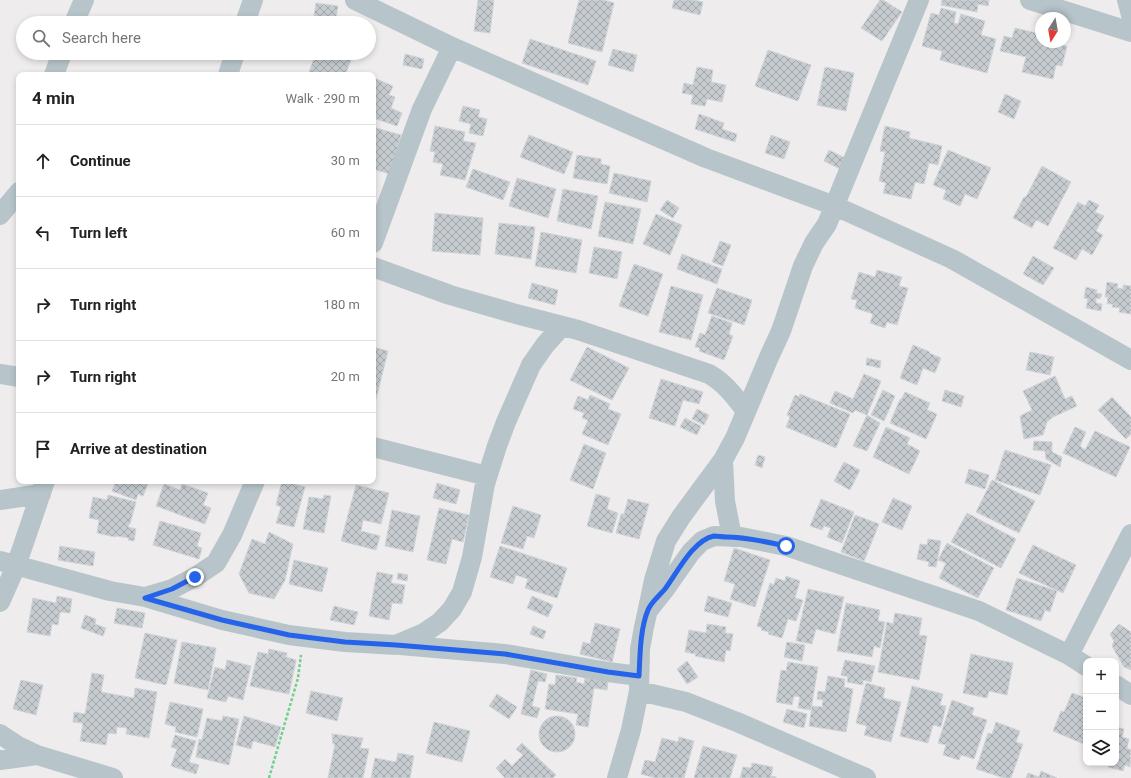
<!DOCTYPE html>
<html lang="en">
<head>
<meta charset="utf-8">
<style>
	body { margin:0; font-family:Roboto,sans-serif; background:#f2f2f2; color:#222 }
	.controls { position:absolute; right:12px; bottom:12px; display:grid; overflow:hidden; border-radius:8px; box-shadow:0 2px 6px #0003 }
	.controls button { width:36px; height:36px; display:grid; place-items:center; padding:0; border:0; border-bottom:1px solid #e0e0e0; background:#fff; color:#222; font:20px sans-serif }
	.compass { position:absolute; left:1035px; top:12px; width:36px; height:36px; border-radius:50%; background:#fff; box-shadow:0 2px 6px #0003; rotate:191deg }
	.stop { position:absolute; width:12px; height:12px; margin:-9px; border:3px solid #2563eb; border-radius:50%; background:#fff }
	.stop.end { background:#2563eb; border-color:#fff; box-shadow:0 1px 4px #0008 }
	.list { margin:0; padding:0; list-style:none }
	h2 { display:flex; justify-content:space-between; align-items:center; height:52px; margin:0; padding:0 16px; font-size:17px }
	h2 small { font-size:13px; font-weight:400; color:#767676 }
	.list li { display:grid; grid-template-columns:26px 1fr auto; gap:12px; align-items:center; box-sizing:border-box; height:72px; padding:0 16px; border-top:1px solid #e0e0e0 }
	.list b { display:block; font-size:15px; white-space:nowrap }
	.list em { font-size:13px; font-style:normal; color:#767676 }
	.icon { flex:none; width:22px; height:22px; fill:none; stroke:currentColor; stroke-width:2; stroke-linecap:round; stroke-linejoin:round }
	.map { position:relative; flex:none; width:1131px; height:778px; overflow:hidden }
	.search { position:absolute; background:#fff; box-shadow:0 2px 6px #0003; left:16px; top:16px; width:360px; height:44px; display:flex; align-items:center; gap:10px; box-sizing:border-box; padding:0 14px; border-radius:22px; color:#767676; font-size:15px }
	.panel { position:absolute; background:#fff; box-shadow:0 2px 6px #0003; left:16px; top:72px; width:360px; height:412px; border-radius:8px }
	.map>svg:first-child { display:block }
</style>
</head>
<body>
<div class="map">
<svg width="1131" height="778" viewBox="0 0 1131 778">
	<defs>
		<pattern id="building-cross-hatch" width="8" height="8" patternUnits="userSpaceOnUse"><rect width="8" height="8" fill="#c6cbd0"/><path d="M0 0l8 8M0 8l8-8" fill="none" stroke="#a2a7ac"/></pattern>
	</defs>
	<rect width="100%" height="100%" fill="#efeced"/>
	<path fill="url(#building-cross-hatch)" stroke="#d0d4d9" d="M478 0H494L490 33 474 31Z
		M579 0H604L614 3 602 52 568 43Z
		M674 0H693L703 2 700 15 672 8Z
		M880 0H883L902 12 882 41 861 28Z
		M942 0H989L988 6 978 4 977 12 941 5Z
		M316 3 338 6 336 19 314 16Z
		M941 8 956 12 954 23 958 24 961 14 985 21 981 35 996 39 987 73 940 60 942 51 922 46 931 13 939 15Z
		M1015 28 1041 34V42H1060V45L1067 46 1062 66 1056 65 1053 79 1022 72 1026 57 1000 51 1004 36 1012 38Z
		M530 39 596 61 588 85 522 63Z
		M613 49 637 55 633 72 608 65Z
		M768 50 811 65 798 101 755 86Z
		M316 53H333L351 60 345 75H308Z
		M405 54 424 59 422 69 403 65Z
		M697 67 713 70 711 82 726 85 722 102 707 99 705 106 691 104 693 95 682 93 684 83 693 85Z
		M825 67 854 73 846 111 817 105Z
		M374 78 393 86 389 95 395 97 391 108 402 113 397 126 373 118V81Z
		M1005 94 1021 101 1014 119 998 112Z
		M463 106 480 110 478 117 487 119 483 136 469 133 471 124 459 121Z
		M699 114 724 123 722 129 737 134 735 142 695 129Z
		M435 126 465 132 463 141 476 143 465 180 440 175 443 164 433 162 435 152 430 151Z
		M885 126 910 132 909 138 942 146 938 165 929 163 924 184 915 182 911 199 883 193 886 183 879 181 885 152 880 151Z
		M373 127 401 135 390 174 373 169Z
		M529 135 573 152 564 174 520 157Z
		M771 135 790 142 784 159 765 153Z
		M829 150 845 158 840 169 824 161Z
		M948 150 991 168 977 199 965 194 960 206 943 199 946 190 933 185Z
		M577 155 601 159V164L610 166 607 184 573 178Z
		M1042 166 1071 182 1048 226 1036 220 1032 228 1013 218 1024 197H1026Z
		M473 169 510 182 503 200 466 187Z
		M614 173 651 181 647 202 609 193Z
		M517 178 556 189 548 218 509 206Z
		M563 189 598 196 591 229 557 221Z
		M667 200 679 208 673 218 660 210Z
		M1089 200 1099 205 1095 212 1104 216 1096 231 1103 235 1092 255 1082 249 1076 260 1053 248 1078 202 1085 206Z
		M605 202 641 209 633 244 598 236Z
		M435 213 483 218 480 255 432 251Z
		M656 214 682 225 670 255 643 244Z
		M499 223 535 227 531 259 495 254Z
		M541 232 582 240 576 273 535 266Z
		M720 241 731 245 723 266 712 262Z
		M594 247 622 252 617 279 589 273Z
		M682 254 722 269 717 284 677 269Z
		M1033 256 1054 268 1043 285 1023 274Z
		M634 264 663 274 648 316 619 306Z
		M877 270 902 277 899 286 908 288 897 325 887 322 885 328 870 323 873 314 855 308 857 300 851 299 859 272 875 277Z
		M1107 282 1118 284 1117 288 1123 289V285L1131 286V314L1119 312 1120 308 1112 307 1113 304H1107L1108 297H1105Z
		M532 283 558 290 555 305 528 298Z
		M671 286 703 295 691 340 659 332Z
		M1086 287 1097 290 1096 293 1102 294 1100 299 1096 298V303L1102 304 1101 311 1086 308 1088 299 1084 298Z
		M717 288 752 300 744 325 708 313Z
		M712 316 732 323 729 334 733 336 724 360 699 351 700 348 695 347 700 333 705 335Z
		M913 345 930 352 929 353 941 358 935 373 923 368 917 385 900 378Z
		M373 347 388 351 373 411Z
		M587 347 629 368 612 400 570 380Z
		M1030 352 1054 357 1050 375 1026 370Z
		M867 358 881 361 880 368 866 365Z
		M864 374 881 381 867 415 855 410 853 413 830 403 835 391 853 399Z
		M1055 376 1065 399 1072 396 1077 406 1053 417 1047 422 1043 435 1024 439 1020 416 1032 410 1023 391Z
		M661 379 703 392 699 404 683 400 675 426 649 418Z
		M883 390 895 396 884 421 871 415Z
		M945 390 964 396 961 407 942 401Z
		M905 392 930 403 927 410 937 414 926 439 890 423 900 399 901 400Z
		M800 394 850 414 836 448 786 427 790 417 787 415 795 395 799 397Z
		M590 395 610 404 608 409 621 414 608 445 582 434 588 420 582 418 584 413 573 409 578 396 588 400Z
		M1112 397 1131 417V434L1126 439 1098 410Z
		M697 409 709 415 704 425 692 419Z
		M867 415 880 423 867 451 853 446Z
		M685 418 701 426 697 435 680 427Z
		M886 427 910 438 907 444 920 451 909 474 873 457Z
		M1075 427 1086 432 1080 446 1085 450 1095 431 1130 447 1116 477 1063 453Z
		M1034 441 1052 442V452L1062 457 1060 467 1046 459 1045 451 1033 450Z
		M584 444 606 453 593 489 570 480Z
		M1005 450 1051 465 1040 495 995 480Z
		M758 455 765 457 762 468 755 465Z
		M844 462 860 470 850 490 834 481Z
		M969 469 989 475 985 489 965 483Z
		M992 480 1035 501 1019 533 976 512Z
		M107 481H149L143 496 138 494 136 500 112 491 115 484Z
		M282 481 305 487 294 527 276 523 281 507 276 505Z
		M437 483 460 490 456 504 433 498Z
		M164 484 180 490 182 484 208 493 203 505 211 508 205 524 156 506Z
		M356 485 389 493 381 524 363 520 361 531 380 536 376 550 341 541Z
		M596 494 610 498 607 509 618 513 612 533 587 526Z
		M108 495 136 502 130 524H129L128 527 136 529 134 541 128 540 129 538 116 536 115 537 97 533 99 520 89 518 93 497 107 500Z
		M324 495 331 496 324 533 303 529 309 497 323 499Z
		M893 498 912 506 902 530 882 522Z
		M628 499 649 504 639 539 616 533 621 514H624Z
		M821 499 854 512 842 543 827 537 831 528 824 526 822 530 810 526Z
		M513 506 541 515 534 538 527 536 523 549 501 543Z
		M439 508 469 515 463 542 452 539 446 564 427 560Z
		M392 510 420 516 413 552 385 546Z
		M967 513 1016 539 1001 568 951 542Z
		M855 515 879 524 864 561 841 552Z
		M160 521 201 533 197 546 202 548 199 559 153 545Z
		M269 532 293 544 285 580 274 599 249 593 239 574 252 539 265 544Z
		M928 539 941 541 936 567 928 566 929 562 917 559 920 544 927 545Z
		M947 543 994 568 978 598 939 578 946 563 938 560Z
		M1033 545 1076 565 1063 593 1019 573Z
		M60 546 95 552 93 566 58 560Z
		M500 546 567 568 557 598 525 588 528 579 516 575 513 584 490 577Z
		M734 548 770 560 755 607 730 599 735 584 724 581Z
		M294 560 328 568 322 592 289 584Z
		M377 572 393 575 391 583 405 585 402 604 392 603 389 620 369 616Z
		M398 573 408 575 407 581 397 579Z
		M786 576 800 581 795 598 803 600 796 621 788 619 782 638 768 634 769 632 761 630 762 628 757 626 770 583 774 585 776 578 785 581Z
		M1017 578 1057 591 1050 612 1045 610 1041 621 1006 610Z
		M808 589 844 597 835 634 816 629 812 644 796 641Z
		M57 596 72 599 70 613 60 612 58 625 52 624 50 636 27 632 33 598 56 603Z
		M532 596 553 605 548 617 527 608Z
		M708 596 732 603 728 617 704 611Z
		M846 603 880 610 878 621 885 622 880 648 874 646 872 657 837 651Z
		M334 606 358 612 354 625 330 620Z
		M117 608 145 613 142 628 114 623Z
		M895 613 922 618 919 635 927 636 919 680 878 672 887 622 893 624Z
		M85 615 96 619 95 624 106 628 103 636 81 628Z
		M595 623 620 629 612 662 580 654 583 642 590 644Z
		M707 624 726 627 725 633 733 634 730 651 726 650 724 662 695 656 696 654 685 652 689 630 706 633Z
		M1119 624 1131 632V670L1124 667 1112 646 1114 641 1110 634Z
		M533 626 546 631 543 639 530 634Z
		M145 633 177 640 166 685 135 678Z
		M182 642 216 648 208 690 174 683Z
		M787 642 805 645 802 661 784 657Z
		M269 649 287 653 286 657 296 660 289 694 250 686 258 652 268 654Z
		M971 654 1013 663 1007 695 989 691 987 698 963 693Z
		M227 660 251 666 243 700 228 696 226 702 207 698 215 667 225 670Z
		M845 660 875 666 871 682 863 680V685L847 682 848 677 841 675Z
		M687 661 698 677 687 684 677 669Z
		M788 662 818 667 811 710 798 708 800 697 794 696 792 705 776 702 781 670 786 671Z
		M531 670 547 674 545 682 538 681 532 706 540 708 537 718 521 714Z
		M92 673 104 675 101 692 134 698 135 688 157 692 149 738 126 734 127 728 117 727 116 734 108 733 106 745 80 741 83 723 73 722 74 712 85 714Z
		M556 675 577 678 576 682 584 684 585 678 608 681 607 690 594 688 588 727 576 725 578 714 545 709 549 684 555 685Z
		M828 676 845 679 844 687 853 689 846 732 809 726 812 706 822 707 823 700 817 699 818 691 825 692Z
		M21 680 43 685 36 715 13 709Z
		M866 683 885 688 883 698 901 702 891 742 864 735 867 726 856 723Z
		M912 686 943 694 940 705 946 706 941 727 933 725 928 743 900 736Z
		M311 691 343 698 337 721 306 713Z
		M1072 693 1083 697 1084 693 1086 694V745L1053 731 1061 711 1064 712Z
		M497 694 517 707 509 719 489 706Z
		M952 700 974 708 972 715 987 720 974 759 961 755 959 760 943 755 946 745 938 743Z
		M170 702 203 709 197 737 175 732 176 727 165 724Z
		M787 709 807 714 804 728 783 722Z
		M223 716 239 719 229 765 196 757 199 739 202 740 207 718 222 721Z
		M244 716 281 727 275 747 253 741 251 749 236 745Z
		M539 734a18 18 0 1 1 36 0a18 18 0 1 1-36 0Z
		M434 722 470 731 462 762 426 753Z
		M996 722 1020 731 1016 742 1023 744 1011 778H1004L976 769 988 733 992 734Z
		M1116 727 1124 729 1122 737 1129 739 1127 748 1131 750 1130 767 1125 765 1123 771 1108 767 1109 763H1116Z
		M332 734 363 738 360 748 369 749 363 778H328L335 744H333Z
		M175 735 196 741 189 762 199 765 196 774 171 766 177 749 171 747Z
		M679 737 694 741 684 778H655L641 774 645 760 655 762 662 738 678 742Z
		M522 743 556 775 553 778H505L496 768 505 759 512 766 523 755 516 749Z
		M703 746 737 755 730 778H694Z
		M398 753 414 756 410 778H371L375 758 396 762Z
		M752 763 773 767 771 776 776 777V778H740L743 767 751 768Z
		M1041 771 1057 778H1026L1028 773 1039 777Z"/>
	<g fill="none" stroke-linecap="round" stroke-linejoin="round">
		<path stroke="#6fcf8c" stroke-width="2.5" stroke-dasharray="3 2" stroke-linecap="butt" d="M269 778 298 678 301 655"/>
		<path stroke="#b7c5ca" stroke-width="20" d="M355 0 452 47 706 158 835 206 952 259 1131 360
			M1030 0 1131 32
			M1127 0 1131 15
			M74 23 84 0
			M245 23 253 0
			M54 75 62 53
			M228 75 235 53
			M0 215 19 192
			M373 243 422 109 452 47
			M373 267 450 295 516 314 578 330 709 374C725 383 735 397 746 411
			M0 374 19 377
			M373 447 487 476
			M723 460 725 501 732 537
			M0 500 41 494
			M0 561 110 591 145 597 222 620 289 635 345 642 396 645 424 633 440 622 452 609 462 592 472 557 485 484 497 446 506 422 531 365 545 345 562 326
			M145 597 172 589 195 577 216 563 232 535 255 481
			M0 602 16 566 45 481
			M650 608 665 589 691 552 702 541 714 536 741 537 786 546 979 611 1069 655 1086 666
			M400 645 505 654 608 672 639 676
			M1069 655 1131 534
			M1116 685 1131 695
			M639 691 686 702 737 722 866 778
			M0 734 18 746 37 755 113 778
			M0 760 37 755
			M617 778 631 730 639 691 640 649 644 627 648 609 654 580 666 541 681 517 723 460 735 438 769 357 781 331 803 266 814 243 827 224 919 0"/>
	</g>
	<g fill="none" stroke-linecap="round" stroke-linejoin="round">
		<path stroke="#2563eb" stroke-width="5" d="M195 577 172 589 145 598 222 620 289 635 345 642 396 645 505 654 608 672 639 676C640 656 640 629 648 610 651 602 660 595 665 589 677 573 693 540 714 536 718 536 722 537 726 537 747 537 766 542 786 546"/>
	</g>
</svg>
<div class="controls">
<button>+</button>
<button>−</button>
<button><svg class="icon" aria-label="layers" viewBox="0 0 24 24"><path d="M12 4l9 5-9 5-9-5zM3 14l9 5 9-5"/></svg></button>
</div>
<svg class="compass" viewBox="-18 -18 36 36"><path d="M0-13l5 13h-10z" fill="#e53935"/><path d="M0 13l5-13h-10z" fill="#767676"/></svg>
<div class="stop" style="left:786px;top:546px"></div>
<div class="stop end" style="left:195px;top:577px"></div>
<div class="search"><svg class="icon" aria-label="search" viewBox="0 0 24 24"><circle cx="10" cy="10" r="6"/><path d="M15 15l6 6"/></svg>Search here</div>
<section class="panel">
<h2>4 min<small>Walk · 290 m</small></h2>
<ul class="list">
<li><svg class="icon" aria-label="ahead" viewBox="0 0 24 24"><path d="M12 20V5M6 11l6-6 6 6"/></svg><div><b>Continue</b></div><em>30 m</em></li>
<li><svg class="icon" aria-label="left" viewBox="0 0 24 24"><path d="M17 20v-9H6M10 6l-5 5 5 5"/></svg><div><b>Turn left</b></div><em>60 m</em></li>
<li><svg class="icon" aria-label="right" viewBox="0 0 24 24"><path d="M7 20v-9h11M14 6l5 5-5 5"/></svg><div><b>Turn right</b></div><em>180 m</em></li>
<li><svg class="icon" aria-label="right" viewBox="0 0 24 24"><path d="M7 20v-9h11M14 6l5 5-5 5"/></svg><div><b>Turn right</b></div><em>20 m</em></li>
<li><svg class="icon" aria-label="arrive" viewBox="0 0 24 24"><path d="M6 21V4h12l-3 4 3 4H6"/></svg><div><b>Arrive at destination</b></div></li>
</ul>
</section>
</div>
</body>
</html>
